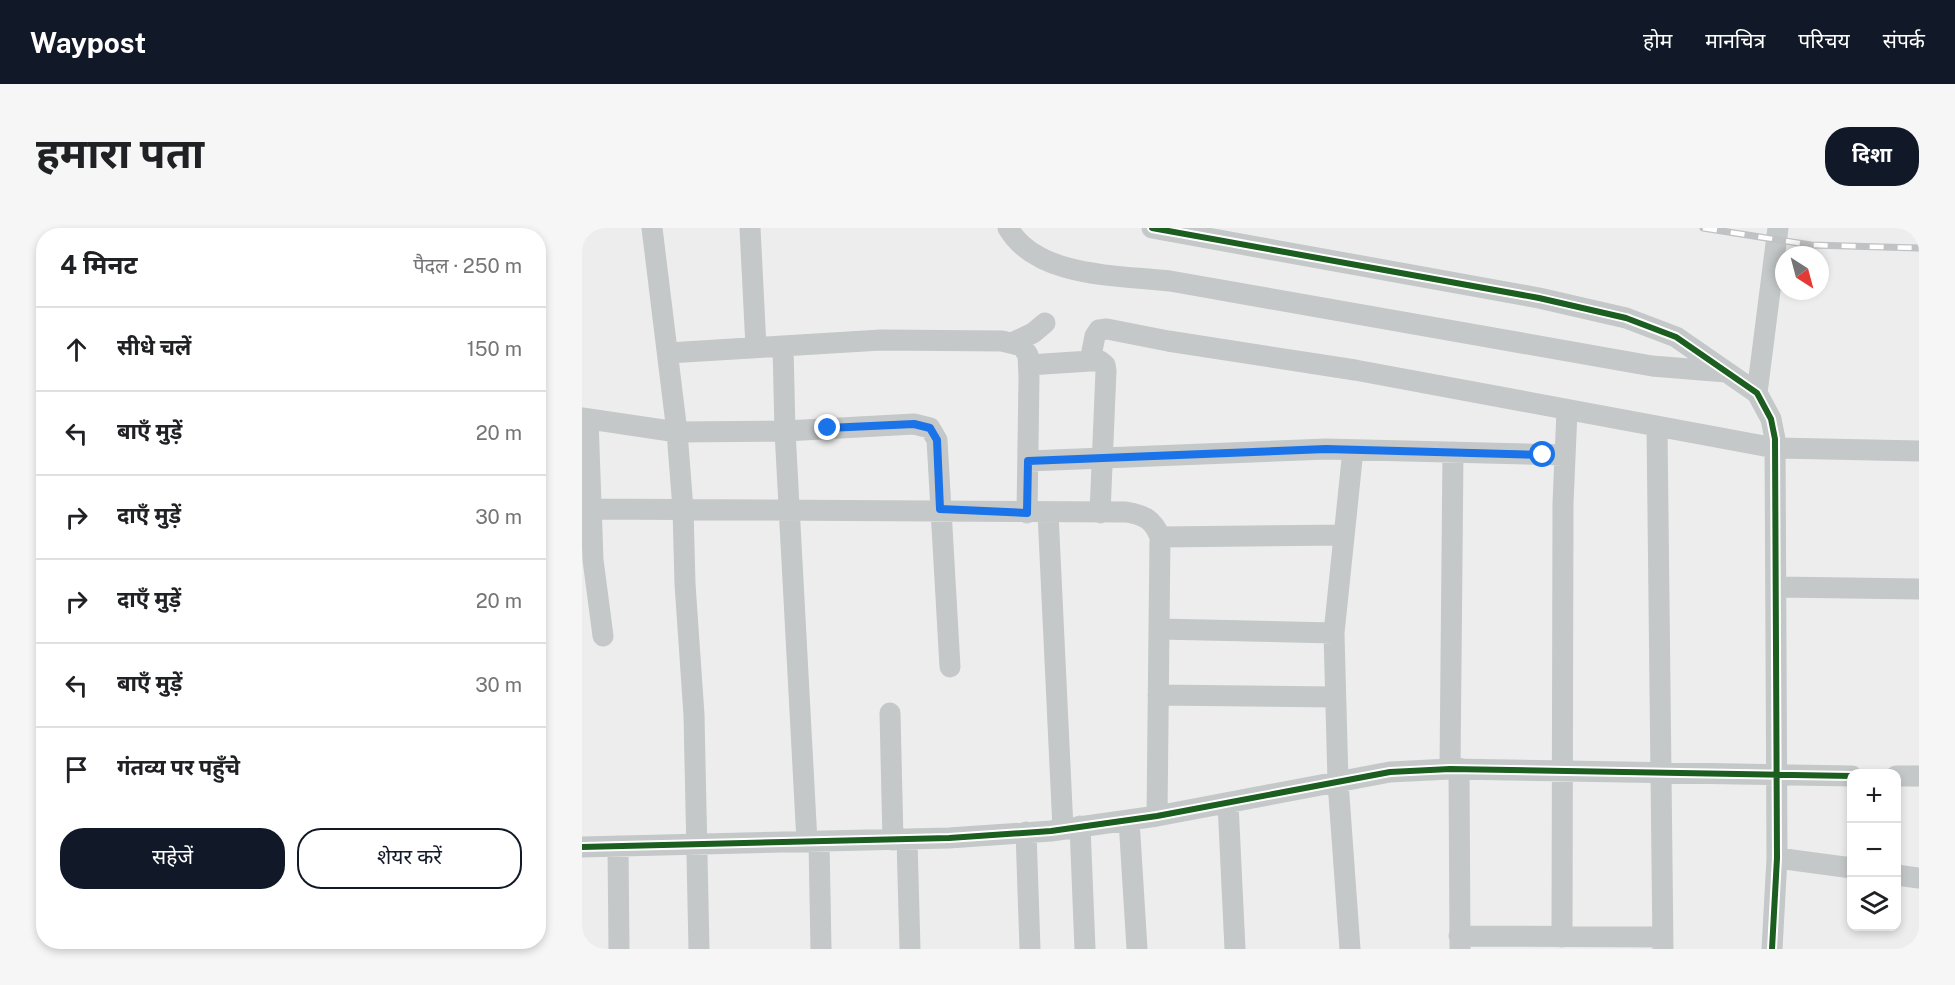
<!DOCTYPE html>
<html lang="hi">
<head>
<meta charset="utf-8">
<style>
	body { margin:0; font-family:"Public Sans","Noto Sans Devanagari",sans-serif; background:#f6f6f6; color:#202124 }
	.controls { position:absolute; right:18px; bottom:18px; display:grid; overflow:hidden; border-radius:12px; box-shadow:0 3px 9px #0003 }
	.controls button { width:54px; height:54px; display:grid; place-items:center; padding:0; border:0; border-bottom:2px solid #e0e0e0; background:#fff; color:#202124; font:30px sans-serif }
	.compass { position:absolute; left:1193px; top:18px; width:54px; height:54px; border-radius:50%; background:#fff; box-shadow:0 3px 9px #0003; rotate:144deg }
	.stop { position:absolute; width:18px; height:18px; margin:-14px; border:4px solid #1a73e8; border-radius:50%; background:#fff }
	.stop.end { background:#1a73e8; border-color:#fff; box-shadow:0 2px 6px #0008 }
	.list { margin:0; padding:0; list-style:none }
	h2 { display:flex; justify-content:space-between; align-items:center; height:78px; margin:0; padding:0 24px; font-size:26px }
	h2 small { font-size:20px; font-weight:400; color:#757577 }
	.list li { display:grid; grid-template-columns:39px 1fr auto; gap:18px; align-items:center; box-sizing:border-box; height:84px; padding:0 24px; border-top:2px solid #e0e0e0 }
	.list b { display:block; font-size:22px; white-space:nowrap }
	.list em { font-size:20px; font-style:normal; color:#757577 }
	.actions { display:flex; gap:12px; padding:18px 24px }
	.actions a { flex:1; padding:14px 0; border:2px solid #111827; border-radius:24px; text-align:center; font-size:21px; color:#111827 }
	.actions .main { background:#111827; color:#fff }
	.icon { flex:none; width:33px; height:33px; fill:none; stroke:currentColor; stroke-width:2; stroke-linecap:round; stroke-linejoin:round }
	.map { position:relative; flex:none; width:1337px; height:721px; overflow:hidden; border-radius:24px }
	header { display:flex; align-items:center; gap:36px; box-sizing:border-box; height:84px; padding:0 30px; background:#111827; color:#fff }
	header strong { font-size:28px }
	nav { display:flex; gap:33px; margin-inline-start:auto; font-size:21px }
	.intro { display:flex; align-items:center; justify-content:space-between; box-sizing:border-box; height:144px; padding:0 36px }
	h1 { margin:0; font-size:42px }
	.button { padding:15px 27px; border-radius:24px; background:#111827; color:#fff; font-size:21px; font-weight:700 }
	main { display:flex; gap:36px; padding:0 36px }
	aside { flex:1; background:#fff; border-radius:24px; box-shadow:0 3px 9px #0003 }
	.map>svg:first-child { display:block }
</style>
</head>
<body>
<header>
<strong>Waypost</strong>
<nav><a>होम</a><a>मानचित्र</a><a>परिचय</a><a>संपर्क</a></nav>
</header>
<div class="intro"><h1>हमारा पता</h1><a class="button">दिशा</a></div>
<main>
<aside>
<h2>4 मिनट<small>पैदल · 250 m</small></h2>
<ul class="list">
<li><svg class="icon" aria-label="ahead" viewBox="0 0 24 24"><path d="M12 20V5M6 11l6-6 6 6"/></svg><div><b>सीधे चलें</b></div><em>150 m</em></li>
<li><svg class="icon" aria-label="left" viewBox="0 0 24 24"><path d="M17 20v-9H6M10 6l-5 5 5 5"/></svg><div><b>बाएँ मुड़ें</b></div><em>20 m</em></li>
<li><svg class="icon" aria-label="right" viewBox="0 0 24 24"><path d="M7 20v-9h11M14 6l5 5-5 5"/></svg><div><b>दाएँ मुड़ें</b></div><em>30 m</em></li>
<li><svg class="icon" aria-label="right" viewBox="0 0 24 24"><path d="M7 20v-9h11M14 6l5 5-5 5"/></svg><div><b>दाएँ मुड़ें</b></div><em>20 m</em></li>
<li><svg class="icon" aria-label="left" viewBox="0 0 24 24"><path d="M17 20v-9H6M10 6l-5 5 5 5"/></svg><div><b>बाएँ मुड़ें</b></div><em>30 m</em></li>
<li><svg class="icon" aria-label="arrive" viewBox="0 0 24 24"><path d="M6 21V4h12l-3 4 3 4H6"/></svg><div><b>गंतव्य पर पहुँचे</b></div></li>
</ul>
<div class="actions"><a class="main">सहेजें</a><a>शेयर करें</a></div>
</aside>
<div class="map">
<svg width="1337" height="721" viewBox="0 0 1337 721">
	<rect width="100%" height="100%" fill="#ededed"/>
	<g fill="none" stroke-linecap="round" stroke-linejoin="round">
		<path stroke="#c4c8c8" stroke-width="21" d="M70 0 95 204 101 281 103 356 112 487 117 721
			M168 0 174 119
			M426 0C455 50 536 47 588 53L1070 138 1144 144
			M570 0 957 70 1044 90 1094 109 1175 165 1189 191 1193 211 1195 630 1190 721
			M432 114 451 105 463 95
			M201 118 203 203 225 614
			M86 125 299 112 420 113 440 118 446 127 447 149 445 285
			M508 133H518L523 137 524 143 518 285
			M447 137 508 133 513 108 517 102 525 101 586 113 773 142 1193 220 1337 223
			M1175 165 1196 0
			M0 190 95 204 203 203 332 196 348 200 355 212 368 439
			M6 191 11 332 21 408
			M1075 199 1081 721
			M446 233 744 221 983 227
			M9 281 544 284C562 287 571 291 578 309L575 588
			M466 285 481 601
			M578 309 762 307
			M1194 359 1337 361
			M577 401 752 405
			M576 467 753 469
			M308 485 311 612
			M877 540 878 720
			M868 541 871 224
			M1314 548H1337
			M646 575 653 721
			M547 592 555 721
			M498 598 503 721
			M444 604 448 721
			M325 612 328 721
			M237 614 239 721
			M36 618 37 721
			M0 619 367 610 469 603 575 588 808 544 868 541 1270 548
			M1195 630 1270 640
			M1314 647 1337 650
			M877 708 1081 709
			M980 709 981 275 985 183
			M768 721 756 554 752 405 771 222"/>
		<defs>
			<path id="rail" d="M1121 0 1229 17 1337 20"/>
		</defs>
		<use href="#rail" stroke="#c0c2c3" stroke-width="7"/>
		<use href="#rail" stroke="#fff" stroke-width="4.5" stroke-dasharray="14" stroke-linecap="butt"/>
		<defs>
			<path id="cycleway" d="M570 0 957 70 1044 90 1094 109 1175 165 1189 191 1193 211 1195 630 1190 721
				M0 619 367 610 469 603 575 588 808 544 868 541 1270 548"/>
		</defs>
		<use href="#cycleway" stroke="#fff" stroke-width="10"/>
		<use href="#cycleway" stroke="#1b5e20" stroke-width="6"/>
	</g>
	<g fill="none" stroke-linecap="round" stroke-linejoin="round">
		<path stroke="#1a73e8" stroke-width="8" d="M246 200 332 196 348 200 355 212 358 281 445 285 446 233 744 221 961 227"/>
	</g>
</svg>
<div class="controls">
<button>+</button>
<button>−</button>
<button><svg class="icon" aria-label="layers" viewBox="0 0 24 24"><path d="M12 4l9 5-9 5-9-5zM3 14l9 5 9-5"/></svg></button>
</div>
<svg class="compass" viewBox="-18 -18 36 36"><path d="M0-13l5 13h-10z" fill="#e53935"/><path d="M0 13l5-13h-10z" fill="#757577"/></svg>
<div class="stop" style="left:961px;top:227px"></div>
<div class="stop end" style="left:246px;top:200px"></div>
</div>
</main>
</body>
</html>
